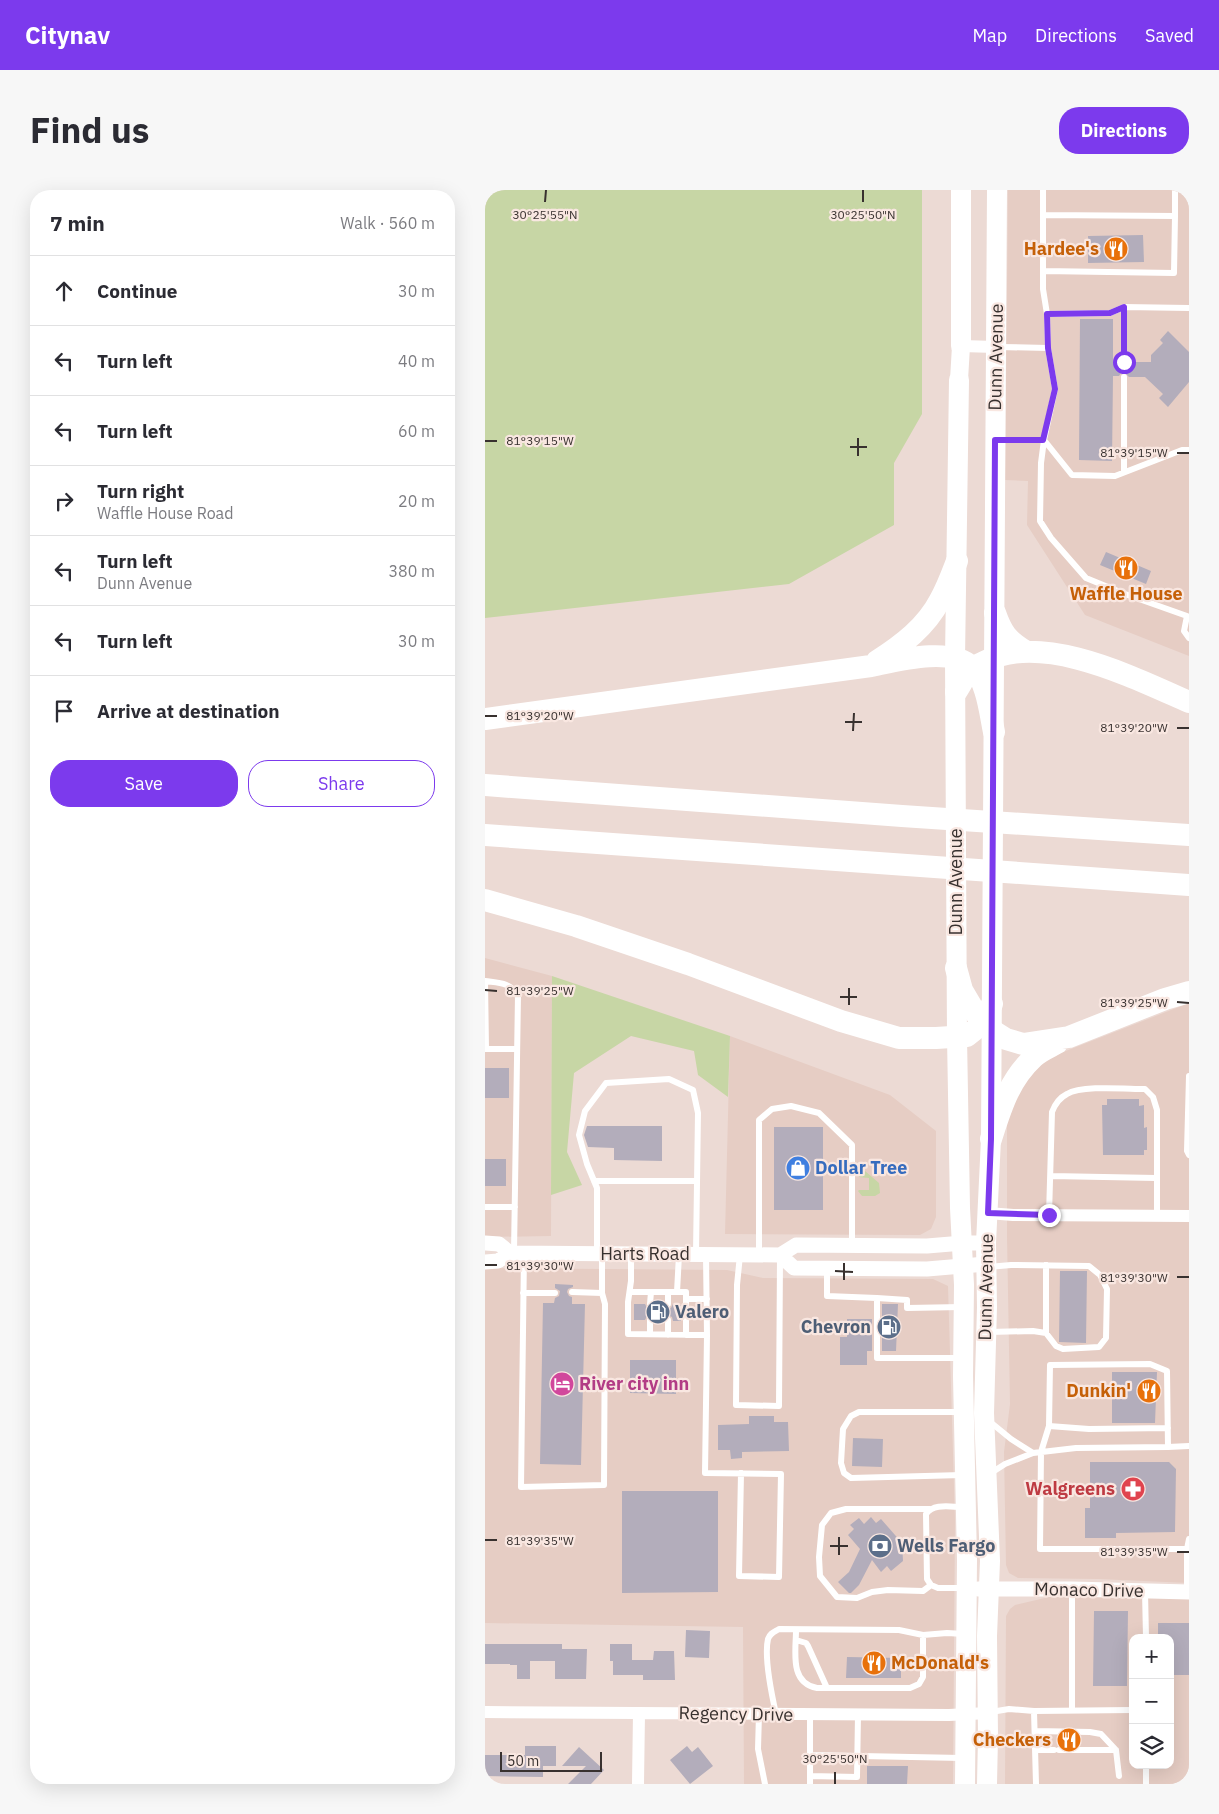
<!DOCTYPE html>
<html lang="en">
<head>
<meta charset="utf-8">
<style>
	body { margin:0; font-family:"IBM Plex Sans",sans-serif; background:#f7f7f7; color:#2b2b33 }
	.controls { position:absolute; right:15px; bottom:15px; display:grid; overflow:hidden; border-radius:10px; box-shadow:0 5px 20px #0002 }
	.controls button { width:45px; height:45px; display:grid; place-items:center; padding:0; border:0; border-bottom:1px solid #e1e1e2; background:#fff; color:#2b2b33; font:25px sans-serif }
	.scale { position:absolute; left:15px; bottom:12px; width:102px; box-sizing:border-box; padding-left:5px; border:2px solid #38312f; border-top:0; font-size:14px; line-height:18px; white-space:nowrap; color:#38312f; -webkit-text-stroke:4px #f9e7e1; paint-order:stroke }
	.stop { position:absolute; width:15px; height:15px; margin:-11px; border:4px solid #7c3aed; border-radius:50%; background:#fff }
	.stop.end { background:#7c3aed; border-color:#fff; box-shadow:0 1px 5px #0008 }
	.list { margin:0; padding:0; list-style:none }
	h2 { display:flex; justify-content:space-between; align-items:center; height:65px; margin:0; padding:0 20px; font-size:21px }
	h2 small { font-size:16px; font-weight:400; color:#7c7c81 }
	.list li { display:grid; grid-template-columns:32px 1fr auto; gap:15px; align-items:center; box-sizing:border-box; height:70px; padding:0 20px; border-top:1px solid #e1e1e2 }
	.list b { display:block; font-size:19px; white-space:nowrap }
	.list p { margin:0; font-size:16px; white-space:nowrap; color:#7c7c81 }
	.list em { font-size:16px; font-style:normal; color:#7c7c81 }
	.actions { display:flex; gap:10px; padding:15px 20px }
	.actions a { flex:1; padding:11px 0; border:1px solid #7c3aed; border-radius:20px; text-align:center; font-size:18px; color:#7c3aed }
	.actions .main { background:#7c3aed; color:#fff }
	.icon { flex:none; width:28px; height:28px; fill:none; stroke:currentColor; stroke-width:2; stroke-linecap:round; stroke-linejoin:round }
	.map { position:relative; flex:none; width:704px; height:1594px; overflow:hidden; border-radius:20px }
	header { display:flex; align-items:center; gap:30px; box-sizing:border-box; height:70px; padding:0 25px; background:#7c3aed; color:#fff }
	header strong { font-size:24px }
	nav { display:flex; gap:28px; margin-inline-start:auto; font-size:18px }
	.intro { display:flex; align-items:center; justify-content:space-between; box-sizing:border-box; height:120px; padding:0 30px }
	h1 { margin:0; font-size:35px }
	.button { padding:12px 22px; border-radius:20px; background:#7c3aed; color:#fff; font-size:18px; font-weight:700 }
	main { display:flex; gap:30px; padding:0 30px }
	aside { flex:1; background:#fff; border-radius:20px; box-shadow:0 5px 20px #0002 }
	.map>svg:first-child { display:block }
</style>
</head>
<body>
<header>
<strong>Citynav</strong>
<nav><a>Map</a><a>Directions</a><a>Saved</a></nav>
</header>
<div class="intro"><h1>Find us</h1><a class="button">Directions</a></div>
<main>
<aside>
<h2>7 min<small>Walk · 560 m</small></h2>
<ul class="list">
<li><svg class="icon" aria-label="ahead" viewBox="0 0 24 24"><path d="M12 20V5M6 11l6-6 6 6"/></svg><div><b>Continue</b></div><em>30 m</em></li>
<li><svg class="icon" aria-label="left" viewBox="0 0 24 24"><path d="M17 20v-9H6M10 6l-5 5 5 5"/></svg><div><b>Turn left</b></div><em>40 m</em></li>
<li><svg class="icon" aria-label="left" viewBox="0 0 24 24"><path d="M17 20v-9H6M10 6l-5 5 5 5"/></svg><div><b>Turn left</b></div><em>60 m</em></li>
<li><svg class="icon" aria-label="right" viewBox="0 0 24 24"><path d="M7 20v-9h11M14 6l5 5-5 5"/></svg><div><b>Turn right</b><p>Waffle House Road</p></div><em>20 m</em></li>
<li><svg class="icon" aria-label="left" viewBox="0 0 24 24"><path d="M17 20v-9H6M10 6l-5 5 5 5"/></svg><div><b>Turn left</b><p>Dunn Avenue</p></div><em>380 m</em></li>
<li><svg class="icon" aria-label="left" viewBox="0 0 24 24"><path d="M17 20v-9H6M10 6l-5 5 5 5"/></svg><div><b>Turn left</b></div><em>30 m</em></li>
<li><svg class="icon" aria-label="arrive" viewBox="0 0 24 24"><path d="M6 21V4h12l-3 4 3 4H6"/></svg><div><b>Arrive at destination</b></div></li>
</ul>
<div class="actions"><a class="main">Save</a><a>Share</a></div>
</aside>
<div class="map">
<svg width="704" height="1594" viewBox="0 0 704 1594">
	<rect width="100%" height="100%" fill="#ecdad4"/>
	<path fill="#e6cdc4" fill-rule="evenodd" d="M523 0H704V466L600 425 542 335 543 291 520 290Z
		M0 768 67 786 66 1046 0 1047Z
		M704 813V1393L613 1389 533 1388 524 1383 521 1375 519 1262 525 1214 522 1046V933L525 915 547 881 568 866Z
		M245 846 405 905 451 941V1027L446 1039 435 1045 240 1044Z
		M0 1078 242 1080 278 1088 448 1089 463 1096 470 1330 468 1594H259L258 1437 0 1433Z
		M564 1407 704 1408V1594H520L521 1426 525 1419 530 1415ZM648 1448H685V1575H648Z"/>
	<path fill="#c7d6a5" d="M0 0H437V224L409 273V335L304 394 0 428Z
		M67 786 245 846 243 907 213 885 209 861 146 846 89 883 82 962 97 995 66 1005Z
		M380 981 394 993 395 1003 390 1006H377L373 1001 374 1000H384V988L374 987 377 982Z"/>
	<path fill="#b3adbb" d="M658 45 659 72 603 73V46Z
		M595 129H628V172H634L637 177 642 176 644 172H666V165L678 153 675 150 683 141 704 162V192L683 217 674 208 678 204 660 187H644L639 182 636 183 634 186H628L627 271 594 270Z
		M621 362 666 381 661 394 615 375Z
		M0 878H24V908H0Z
		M622 909H654V916L659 915V938L662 937V960H659V965H618L617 915H622Z
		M102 936H177V971L129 970V958L103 957 99 945Z
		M289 937H338V1020H289Z
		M0 969H21V996H0Z
		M575 1081H602L601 1153 574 1152Z
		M70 1094 88 1095V1097L83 1099 82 1102 84 1106 87 1107V1114H100L96 1275 55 1274 58 1113H69L70 1108 74 1106 75 1101 70 1098Z
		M149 1114H160L162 1118 165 1119 170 1114H178L183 1119 186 1118 188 1114 196 1115V1131H188L187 1127 183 1125 180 1126 178 1130H170L169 1127 165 1125 162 1126 160 1130H149Z
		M397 1114H413L411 1161H397Z
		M362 1129H387V1161H382V1175H355V1147H362Z
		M145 1170H191V1204L145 1203Z
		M627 1182H672L670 1233H627Z
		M264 1226H289V1232H303L304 1261 257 1262V1268L246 1269 245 1260H233V1235L264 1234Z
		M368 1248 398 1249 397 1277 367 1276Z
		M605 1272H684L691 1279 690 1342 631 1343V1348H600V1318H605Z
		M137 1301H233V1402L137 1403Z
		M386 1327 391 1333 396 1329 417 1353 418 1371 406 1381 402 1376 396 1382 387 1370 374 1395 366 1403H364L353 1392 364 1382 375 1359 363 1345 369 1339 365 1335 374 1328 379 1334Z
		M609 1421H643L642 1496H608Z
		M673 1433H704V1485H685V1448H673Z
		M201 1440 225 1441 224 1468 200 1467Z
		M0 1454H77V1459H102L101 1489H70V1471H45V1489H32V1475H25V1474H0Z
		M125 1454H147V1470H168L169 1461H189L190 1490H158V1485H128V1471H125Z
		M362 1467 416 1468V1488H361Z
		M40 1556H71V1576H58V1587L0 1586V1565H40Z
		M202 1556 207 1562 213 1557 228 1576 205 1594 185 1570Z
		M94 1557 119 1580 106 1594H83L101 1576H77Z
		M382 1576H423L422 1594H382Z"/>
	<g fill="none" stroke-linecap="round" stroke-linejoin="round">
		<path stroke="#fff" stroke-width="6" d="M558 25 690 26 689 83 558 81
			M690 26V0
			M639 117V172
			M562 124 625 123 639 117 704 118
			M515 157 563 158 562 124 558 99V0
			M563 158 570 199 559 250 556 273 555 331 566 348 601 388 640 404 702 426 699 441 704 448
			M639 187V282
			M512 250H559
			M559 250 587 285 630 286 697 260H704
			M0 791C15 793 24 792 33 805L29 1062
			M0 791 1 859H32
			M704 886 702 961 704 965
			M566 986 671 988
			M109 991H212
			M0 1017H30
			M564 1025 567 922C570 914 574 908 582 904 597 895 641 899 660 899L668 907 672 920V1026
			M39 1063 36 1297 119 1295 120 1114 117 1103V1065
			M112 1064V998L102 974 94 945 100 921 121 893 184 889 208 900 213 923 211 1063
			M274 1064V930L287 919 306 916 334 923 367 955V1055
			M146 1065V1091L143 1112V1144L222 1145 221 1065
			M255 1065 252 1095 251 1215 294 1216 295 1068
			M503 1077 526 1075 604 1076 615 1085 622 1099 621 1148 614 1157 578 1159 571 1156 561 1143 548 1141 504 1142
			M342 1079V1106L392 1108V1168H476
			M87 1102 117 1103
			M145 1102H201V1145
			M183 1102V1114
			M192 1102 194 1065
			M38 1103H70
			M392 1108 422 1110V1118L477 1117
			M201 1109H222
			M165 1114 166 1102
			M561 1143V1075
			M165 1144V1130
			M183 1145V1130
			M222 1145 220 1283 296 1284 294 1387 254 1386 256 1283
			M477 1222H374L366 1226 358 1239 356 1273 359 1283 366 1288 477 1285
			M504 1231 526 1249 548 1263 520 1274 506 1283
			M564 1236 604 1239 683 1238
			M683 1257 704 1256
			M548 1263 591 1258 683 1257 682 1181 665 1174 565 1175 564 1236 556 1262 555 1359H702
			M478 1317C465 1317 449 1313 441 1324L442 1389 446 1395 453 1398H479
			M445 1319H361L346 1323 337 1335 334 1367 335 1386 352 1407 372 1408 387 1402 403 1400 438 1401 446 1395
			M587 1399V1520
			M660 1401 661 1448
			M702 1402V1359L704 1349
			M311 1440C311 1461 304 1493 332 1498H425L434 1494 438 1487V1445
			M311 1450 321 1453 323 1456 342 1498
			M549 1521 551 1594
			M506 1522 524 1519 549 1521 648 1520
			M274 1524 273 1559 280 1594
			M291 1524C287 1506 279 1466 283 1449 285 1443 289 1442 294 1439L414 1440 438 1445 462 1443 479 1444
			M550 1541 605 1542 616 1544 631 1560 634 1586
			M551 1560H569
			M574 1560H631
			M325 1565V1525
			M661 1575V1594
			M325 1586 372 1587 373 1525
			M325 1594V1565L477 1568"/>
		<path stroke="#fff" stroke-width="12" d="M476 156 511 157
			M503 1023 528 1025 704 1026
			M0 1522 464 1525 503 1523
			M153 1594 154 1523"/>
		<path stroke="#fff" stroke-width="15" d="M0 1053 14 1054 25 1063
			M295 1065 309 1078 442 1079 501 1074
			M0 1072 13 1071 25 1063 295 1065 311 1055 442 1056 478 1053H501
			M493 1399H587L704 1402"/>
		<path stroke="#fff" stroke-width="18" d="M474 190 476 156"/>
		<path stroke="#fff" stroke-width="20" d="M476 0V156
			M474 190 470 469 472 847 475 1018 479 1095 478 1186 482 1370 480 1594
			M502 1594 503 1547 502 1446 505 1371 499 1223 502 1117 501 1053 506 949 512 0"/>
		<path stroke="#fff" stroke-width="22" d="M510 423C517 443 522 450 540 461
			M392 471C417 455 441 437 455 410 462 398 467 384 472 371
			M471 502C476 495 481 483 488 477 491 475 496 474 499 472 557 441 649 488 704 512
			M0 529 386 476C411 471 466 456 487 477 502 491 505 523 509 542
			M0 595 417 626 704 645
			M0 645 704 695
			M0 710 91 736 203 774 356 831 414 848H451L482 846 497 834 507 814
			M471 778 477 800 497 834 521 849 538 854 584 847 680 809 704 802
			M506 949C516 918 524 890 549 867 555 861 565 857 572 853"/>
	</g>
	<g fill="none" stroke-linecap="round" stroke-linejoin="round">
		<path stroke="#7c3aed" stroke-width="6" d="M564 1025 503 1023 506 949 510 250H558L570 199 563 158 562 124 625 123 639 117V172"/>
	</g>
	<path fill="none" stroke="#38312f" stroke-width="2" d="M60 12 61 0M378 12V0M0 251H12M365 257H382M692 263H704M373 266V248M0 526H12M360 532H377M692 538H704M368 541 369 523M0 800 12 801M355 807H372M692 812 704 813M364 815V798M0 1075H12M350 1081 368 1082M692 1087H704M359 1090V1073M0 1350H12M345 1356H363M692 1362H704M354 1365V1347M350 1594V1582"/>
	<defs>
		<symbol id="restaurant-disc" viewBox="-11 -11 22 22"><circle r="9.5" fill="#e8710a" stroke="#f9e7e1"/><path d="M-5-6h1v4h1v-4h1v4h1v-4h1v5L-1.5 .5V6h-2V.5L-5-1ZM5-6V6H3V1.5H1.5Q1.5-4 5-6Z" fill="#fff"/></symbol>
		<symbol id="shop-disc" viewBox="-11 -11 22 22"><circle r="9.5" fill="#3f7fe0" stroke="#f9e7e1"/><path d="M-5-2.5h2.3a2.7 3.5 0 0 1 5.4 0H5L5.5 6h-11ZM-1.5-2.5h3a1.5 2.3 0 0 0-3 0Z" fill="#fff"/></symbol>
		<symbol id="fuel-disc" viewBox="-11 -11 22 22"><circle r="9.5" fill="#5c6f8a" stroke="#f9e7e1"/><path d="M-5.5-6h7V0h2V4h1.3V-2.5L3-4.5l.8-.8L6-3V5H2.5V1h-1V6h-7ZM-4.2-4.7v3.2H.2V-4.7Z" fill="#fff"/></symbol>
		<symbol id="hotel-disc" viewBox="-11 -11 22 22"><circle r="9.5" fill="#d1479c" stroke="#f9e7e1"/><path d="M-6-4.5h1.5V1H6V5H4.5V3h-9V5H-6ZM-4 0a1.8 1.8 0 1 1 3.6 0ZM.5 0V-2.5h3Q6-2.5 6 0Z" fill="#fff"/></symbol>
		<symbol id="pharmacy-disc" viewBox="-11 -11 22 22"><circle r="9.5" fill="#e0444e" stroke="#f9e7e1"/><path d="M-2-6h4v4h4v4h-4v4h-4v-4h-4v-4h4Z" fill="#fff"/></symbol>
		<symbol id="bank-disc" viewBox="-11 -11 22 22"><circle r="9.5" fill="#5c6f8a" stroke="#f9e7e1"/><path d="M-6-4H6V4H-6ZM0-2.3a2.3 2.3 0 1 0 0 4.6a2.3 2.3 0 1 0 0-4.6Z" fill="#fff"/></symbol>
	</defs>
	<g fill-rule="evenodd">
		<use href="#restaurant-disc" x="617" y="45" width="28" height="28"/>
		<use href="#restaurant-disc" x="627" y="364" width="28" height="28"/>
		<use href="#shop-disc" x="299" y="964" width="28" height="28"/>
		<use href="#fuel-disc" x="159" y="1108" width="28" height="28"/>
		<use href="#fuel-disc" x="390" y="1123" width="28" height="28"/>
		<use href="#hotel-disc" x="63" y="1180" width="28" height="28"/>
		<use href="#restaurant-disc" x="650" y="1187" width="28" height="28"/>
		<use href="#pharmacy-disc" x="634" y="1285" width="28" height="28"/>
		<use href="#bank-disc" x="381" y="1342" width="28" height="28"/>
		<use href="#restaurant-disc" x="375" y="1459" width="28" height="28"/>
		<use href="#restaurant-disc" x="570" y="1536" width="28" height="28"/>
	</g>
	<g text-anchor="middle" stroke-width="4.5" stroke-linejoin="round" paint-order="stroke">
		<g font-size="18" font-weight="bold" fill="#c56008" stroke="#f9e7e1" text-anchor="end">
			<text x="614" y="65">Hardee's</text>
			<text x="641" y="410" text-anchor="middle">Waffle House</text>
			<text x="646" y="1207">Dunkin'</text>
			<text x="406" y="1479" text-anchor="start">McDonald's</text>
			<text x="566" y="1556">Checkers</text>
		</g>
		<g font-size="18" fill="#38312f" stroke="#f9e7e1">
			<text transform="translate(511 167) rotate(-89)" y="6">Dunn Avenue</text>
			<text transform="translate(471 692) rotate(-90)" y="6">Dunn Avenue</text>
			<text x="160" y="1070">Harts Road</text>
			<text transform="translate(501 1097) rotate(-89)" y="6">Dunn Avenue</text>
			<text transform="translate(604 1400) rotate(1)" y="6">Monaco Drive</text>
			<text transform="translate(251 1524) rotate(1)" y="6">Regency Drive</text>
		</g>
		<g font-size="18" font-weight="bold" fill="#366cbe" stroke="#f9e7e1" text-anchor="start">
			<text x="330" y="984">Dollar Tree</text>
		</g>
		<g font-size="18" font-weight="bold" fill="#4e5e75" stroke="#f9e7e1" text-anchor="start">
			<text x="190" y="1128">Valero</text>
			<text x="386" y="1143" text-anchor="end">Chevron</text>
			<text x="412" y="1362">Wells Fargo</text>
		</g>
		<g font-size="18" font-weight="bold" fill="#b23c85" stroke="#f9e7e1" text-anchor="start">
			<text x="94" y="1200">River city inn</text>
		</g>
		<g font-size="18" font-weight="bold" fill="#be3a42" stroke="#f9e7e1" text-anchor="end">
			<text x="630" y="1305">Walgreens</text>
		</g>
	</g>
	<g font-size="12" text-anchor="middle" fill="#38312f" stroke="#f9e7e1" stroke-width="4.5" stroke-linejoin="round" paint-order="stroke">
		<text x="60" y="29">30°25'55"N</text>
		<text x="378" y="29">30°25'50"N</text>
		<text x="55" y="255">81°39'15"W</text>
		<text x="649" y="267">81°39'15"W</text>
		<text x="55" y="530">81°39'20"W</text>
		<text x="649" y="542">81°39'20"W</text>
		<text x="55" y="805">81°39'25"W</text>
		<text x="649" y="817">81°39'25"W</text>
		<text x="55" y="1080">81°39'30"W</text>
		<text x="649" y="1092">81°39'30"W</text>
		<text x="55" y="1355">81°39'35"W</text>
		<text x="649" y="1366">81°39'35"W</text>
		<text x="350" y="1573">30°25'50"N</text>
	</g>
</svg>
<div class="controls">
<button>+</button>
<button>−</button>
<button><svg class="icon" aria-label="layers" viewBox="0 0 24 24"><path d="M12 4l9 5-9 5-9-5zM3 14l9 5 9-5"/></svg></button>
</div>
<div class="scale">50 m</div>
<div class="stop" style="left:639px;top:172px"></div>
<div class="stop end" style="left:564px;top:1025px"></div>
</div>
</main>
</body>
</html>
